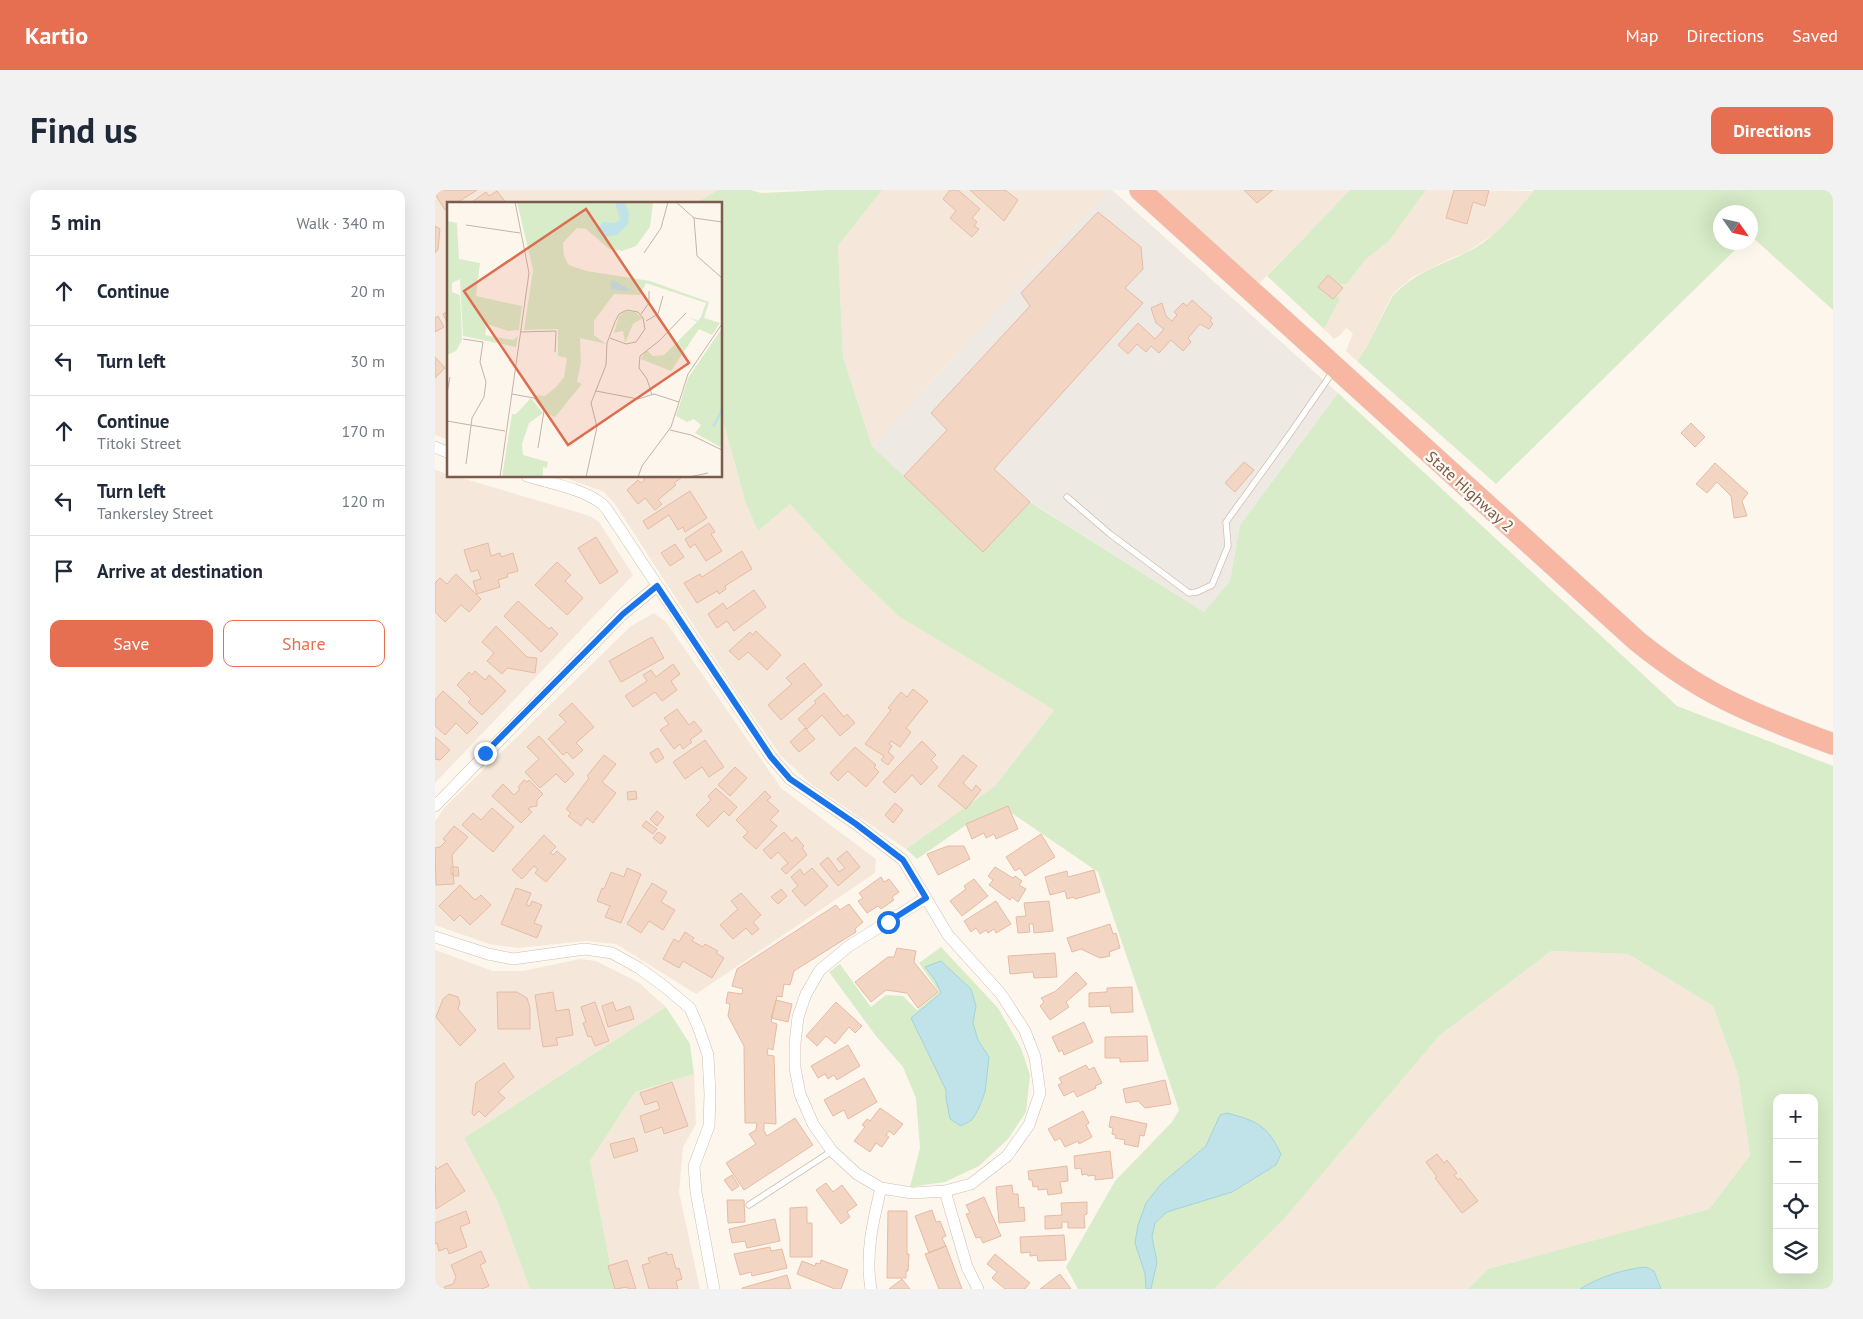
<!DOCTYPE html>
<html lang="en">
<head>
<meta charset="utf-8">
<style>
	body { margin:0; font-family:"PT Sans",sans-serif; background:#f2f2f3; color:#1f2937 }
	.controls { position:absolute; right:15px; bottom:15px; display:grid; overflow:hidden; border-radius:10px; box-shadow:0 5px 20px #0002 }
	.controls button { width:45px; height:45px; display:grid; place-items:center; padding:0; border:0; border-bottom:1px solid #e0e1e3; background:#fff; color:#1f2937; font:25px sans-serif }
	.compass { position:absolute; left:1278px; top:15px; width:45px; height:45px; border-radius:50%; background:#fff; box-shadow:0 5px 20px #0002; rotate:124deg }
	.stop { position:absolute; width:15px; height:15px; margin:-11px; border:4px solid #1a73e8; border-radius:50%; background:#fff }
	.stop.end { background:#1a73e8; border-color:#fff; box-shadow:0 1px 5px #0008 }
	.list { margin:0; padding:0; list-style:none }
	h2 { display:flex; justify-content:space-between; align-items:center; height:65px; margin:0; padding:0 20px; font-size:21px }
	h2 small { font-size:16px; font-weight:400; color:#747a83 }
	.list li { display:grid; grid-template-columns:32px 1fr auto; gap:15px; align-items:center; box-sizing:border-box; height:70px; padding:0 20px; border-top:1px solid #e0e1e3 }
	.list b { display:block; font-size:19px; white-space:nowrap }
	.list p { margin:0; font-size:16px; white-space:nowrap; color:#747a83 }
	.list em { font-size:16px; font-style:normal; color:#747a83 }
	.actions { display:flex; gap:10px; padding:15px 20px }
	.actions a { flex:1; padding:11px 0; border:1px solid #e76f51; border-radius:10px; text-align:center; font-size:18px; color:#e76f51 }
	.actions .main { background:#e76f51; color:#fff }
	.icon { flex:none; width:28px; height:28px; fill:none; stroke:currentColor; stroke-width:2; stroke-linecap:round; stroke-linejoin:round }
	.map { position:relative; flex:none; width:1398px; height:1099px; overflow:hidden; border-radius:10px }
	header { display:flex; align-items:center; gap:30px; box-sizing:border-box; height:70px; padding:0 25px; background:#e76f51; color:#fff }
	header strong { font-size:24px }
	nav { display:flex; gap:28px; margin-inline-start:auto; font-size:18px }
	.intro { display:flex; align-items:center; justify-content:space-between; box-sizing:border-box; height:120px; padding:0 30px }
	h1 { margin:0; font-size:35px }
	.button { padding:12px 22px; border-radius:10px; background:#e76f51; color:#fff; font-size:18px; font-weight:700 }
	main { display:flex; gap:30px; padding:0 30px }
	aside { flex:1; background:#fff; border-radius:10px; box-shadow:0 5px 20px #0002 }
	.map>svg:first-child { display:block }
</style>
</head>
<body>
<header>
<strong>Kartio</strong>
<nav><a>Map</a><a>Directions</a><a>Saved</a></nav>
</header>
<div class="intro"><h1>Find us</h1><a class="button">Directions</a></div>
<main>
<aside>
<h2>5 min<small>Walk · 340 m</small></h2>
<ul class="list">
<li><svg class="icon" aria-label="ahead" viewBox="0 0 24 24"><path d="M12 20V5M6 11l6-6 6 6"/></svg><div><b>Continue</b></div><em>20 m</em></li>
<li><svg class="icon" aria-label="left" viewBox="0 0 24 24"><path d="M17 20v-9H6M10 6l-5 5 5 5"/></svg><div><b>Turn left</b></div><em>30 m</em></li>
<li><svg class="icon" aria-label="ahead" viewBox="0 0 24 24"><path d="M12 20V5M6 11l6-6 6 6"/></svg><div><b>Continue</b><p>Titoki Street</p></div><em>170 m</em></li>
<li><svg class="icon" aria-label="left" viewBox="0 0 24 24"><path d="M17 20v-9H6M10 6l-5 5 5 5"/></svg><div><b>Turn left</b><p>Tankersley Street</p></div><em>120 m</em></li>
<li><svg class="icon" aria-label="arrive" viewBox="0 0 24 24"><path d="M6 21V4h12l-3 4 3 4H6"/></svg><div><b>Arrive at destination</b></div></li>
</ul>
<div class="actions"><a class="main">Save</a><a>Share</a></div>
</aside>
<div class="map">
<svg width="1398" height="1099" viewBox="0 0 1398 1099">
	<rect width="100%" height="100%" fill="#fdf6ec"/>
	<path fill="#f5e8da" d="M0 0H283L259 14H14V250L0 245Z
		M447 0H673L437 256 408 167 403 56Z
		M708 0H915L816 102Z
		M991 0 1099 1 1064 41 1030 63 1017 68 978 87 962 100 956 107 931 158 922 171 911 161 918 143 911 138 905 145 899 149 889 139 905 109 902 105 908 98 904 95 912 94 930 70 954 51Z
		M286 224 311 314 323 341 355 314 412 376 463 426 619 520 560 596 471 659 376 594 345 565 303 504 180 314 169 302 126 286H286Z
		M0 280 14 284V286H20L155 326 164 332 198 385 0 593Z
		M219 423 231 432 346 598 441 669 440 683 261 804 181 754 150 751 83 758 54 754 0 735V631L9 618 196 436Z
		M0 760 58 781H88L145 769 161 771 203 792 231 817 29 948 62 1010 95 1099H0Z
		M1116 761 1193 764 1278 816 1303 885 1315 965 1274 1019 1053 1079 1033 1099H779L849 1029 1004 846Z
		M259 884 261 934 248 957 244 1002 265 1099H180L155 971 200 902Z"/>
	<path fill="#efe9e4" d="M673 0H677L903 203 805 335 795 391 769 422 596 312 548 362 437 256Z"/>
	<path fill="#d8ecc9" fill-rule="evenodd" d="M283 0H316L326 3 392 0H447L403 56 408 167 437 256 548 361 595 312 769 422 795 391 805 335 903 203 1242 516 1398 576V1099H1033L1053 1079 1274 1019 1315 965 1303 885 1278 816 1193 764 1116 761 1004 846 849 1029 779 1099H643L631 1077 680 991 737 932 744 920 663 682 575 622 531 635 482 669 471 659 560 596 619 520 463 426 412 376 355 314 323 341 311 314 286 224V14H259ZM1342 908H1379V1080H1342Z
		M915 0H991L954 51 930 70 912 94 884 97 898 109 902 105 905 109 889 139 832 86Z
		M1098 0H1398V120L1316 46V22H1286V52L1307 53 1061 294 922 171 931 158 957 107C981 79 1014 74 1043 56 1066 42 1081 21 1099 1Z
		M506 757 563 818 586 858 595 885 591 922 573 949 544 976 510 992 475 997 485 958 481 908 468 877 441 846 394 782 405 774 436 817 451 805 468 806 482 820 504 802 484 773Z
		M231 817 255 854 259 884 200 902 155 971 180 1099H95L62 1010 29 948Z"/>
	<path fill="#bfe3e8" stroke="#a5d3da" d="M506 771 536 799 541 816 538 833 543 850 554 867 550 902 544 918 537 930 526 936 515 929 511 908V900L476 828 506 803 500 790 490 777Z
		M792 923C822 931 832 935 846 964L841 975 797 1002 732 1022 720 1033 717 1047 722 1072 716 1099H711L710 1084 700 1053 703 1035 711 1013 726 994 771 956 785 925Z
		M1211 1077 1219 1081 1226 1099H1145C1164 1087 1189 1079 1211 1077Z"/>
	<path fill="#f3d5c3" stroke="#e6bba3" d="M0 0H42L20 14H14V17L10 20 0 4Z
		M515 0H523L545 19 537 28 542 32 539 36 544 39 537 47 515 28 521 21 508 9Z
		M535 0H570L583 10 569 31Z
		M809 0H838L822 13Z
		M1019 0H1054L1050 16 1038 12 1032 34 1011 28Z
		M62 1 72 14H34L51 2 54 6Z
		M663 22 706 57 708 79 690 98 708 113 559 279 595 312 548 362 469 286 512 240 496 223 595 116 586 103Z
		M0 36 5 39 3 59 0 63Z
		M893 85 908 98 898 109 883 97Z
		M757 110 777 128 775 131 778 134 774 139 765 134 753 148 756 152 748 161 736 150 724 163 716 156 711 162 702 154 693 164 683 155 703 133 720 149 729 139 721 133 716 118 727 113 731 126 737 131 742 125 739 122 748 113 752 116Z
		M14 121V136L8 124Z
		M3 126 9 137 0 142V128Z
		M0 167 10 178 0 188Z
		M1256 233 1270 247 1260 257 1246 243Z
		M809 272 819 280 800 302 790 293Z
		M1280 273 1313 303 1307 311 1312 326 1299 328 1296 306 1282 292 1272 303 1261 294Z
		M206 286H245L246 288 239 293 241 295 223 310 227 314 220 320 210 308 203 314 192 300 203 290 206 293 210 290Z
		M255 301 272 328 250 342 248 337 243 340 234 325 213 339 208 331Z
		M274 333 280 342 276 344 287 361 271 371 260 354 255 358 250 349Z
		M161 347 183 382 165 394 143 358Z
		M53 353 56 366 65 363 66 367 78 363 83 381 72 384 73 387 63 390 65 397 42 404 38 391 46 389 43 380 36 382 29 360Z
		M240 354 249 367 235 376 226 363Z
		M307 361 317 379 290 396 291 399 284 404 282 401 262 413 249 393 265 384 267 387Z
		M122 372 136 385 130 391 148 408 132 425 100 395Z
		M21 384 46 409 34 422 26 415 10 432 0 422V393L5 388 12 394Z
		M319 400 331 417 299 441 292 431 282 438 273 424 288 413 292 419Z
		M83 411 114 439 116 437 123 444 106 462 69 426Z
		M61 436 92 467 102 468 100 483 72 478 67 484 52 471 59 463 47 452Z
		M321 441 346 465 332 480 313 462 304 470 294 461 315 442 318 445Z
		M217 447 229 468 186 492 174 471Z
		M369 473 387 495 346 530 333 515 357 494 351 488Z
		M238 474 245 484 236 491 242 500 227 511 220 502 198 517 190 506 212 491 208 485 216 480 221 487Z
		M40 481 50 490 54 485 71 501 47 525 33 512 36 509 22 495 34 482 37 485Z
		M478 499 493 511 471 538 476 542 465 557 456 551 454 554 457 556 453 562 459 567 453 575 446 570 449 566 430 554 456 520 453 518 466 502 472 507Z
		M8 501 43 533 32 544 21 533 10 545 0 536V510Z
		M389 503 409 527 412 524 420 533 405 546 387 525 372 539 363 529 381 513 379 511Z
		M137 513 159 537 141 553 148 560 138 569 132 562 128 565 113 549 131 532 124 525Z
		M242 519 254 535 259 531 267 541 255 550 257 552 248 559 245 554 239 559 225 540 234 534 229 528Z
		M370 538 380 549 364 562 355 552Z
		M104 546 139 584 130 593 121 584 105 598 90 582 104 569 92 557Z
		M0 547 15 560 5 570 0 569Z
		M270 550 289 577 274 587 267 577 250 589 238 572Z
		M487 551 501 565 496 570 503 577 486 595 477 585 460 603 448 592Z
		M420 557 441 575 439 577 444 582 431 597 413 581 403 591 395 583Z
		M223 558 229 568 221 573 215 563Z
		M169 565 181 574 167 592 181 603 158 633 152 628 146 636 133 626 136 623 131 619 154 588 152 586Z
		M528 565 542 576 528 593 537 601 541 595 546 600 531 619 503 596Z
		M300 577 312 588 295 606 283 595Z
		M89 590 92 592 94 590 108 604 102 610V616L96 617 93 619 97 622 86 633 57 606 68 594 79 605 85 599 83 597Z
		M281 598 302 617 294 626 289 621 273 637 261 625 276 610 273 606Z
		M201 601 202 609 193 610 192 602Z
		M330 601 336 607 332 610 344 621 335 630 342 636 321 659 308 647 313 642 301 630Z
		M460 613 468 620 458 633 450 625Z
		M573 616 583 639 561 649 559 644 551 648 549 643 537 649 531 634Z
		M57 618 79 637 58 662 27 635 38 623 46 630Z
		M222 621 229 627 222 636 215 629Z
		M211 631 222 639 218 644 207 636Z
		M19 636 33 647 17 665 18 677H16V684L18 683 19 694 1 695 0 658 5 657 11 651 8 649Z
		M223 642 231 647 226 654 218 648Z
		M349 642 357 651 361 647 369 656 367 658 372 665 351 684 346 679 353 673 343 662 336 669 328 660Z
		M606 644 620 667 590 686 585 678 580 681 571 667Z
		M109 645 121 657 115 663 118 665 122 661 131 669 111 692 100 683 103 679 99 676 87 689 77 680Z
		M513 656H529L535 669 503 685 492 664Z
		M412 661 425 677 403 696 385 674 393 667 404 682 410 678 402 669Z
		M18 677H23L24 686H18Z
		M560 677 578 688 580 686 587 691 584 695 591 699 583 712 577 707 575 710 554 695 558 690 553 686Z
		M192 678 206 684 186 733 170 727 175 716 162 711 167 698 169 699 176 682 189 687Z
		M377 678 393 696 370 716 357 701 363 696 356 687 365 679 369 685Z
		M659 680 665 702 640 709 639 707 632 709 630 701 615 705 610 687 632 681 633 687Z
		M446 687 449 692 454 689 464 702 457 707 459 710 446 719 443 716 432 723 423 711 428 708 424 703Z
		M539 689 553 706 527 726 515 711 531 699 529 696Z
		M217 693 232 702 226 712 240 720 228 740 214 731 206 743 192 734Z
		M25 695 40 710 46 705 56 715 35 735 25 725 19 731 4 716Z
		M81 698 96 703 91 715 95 716 97 711 107 715 99 733 107 736 102 748 66 734Z
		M346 699 352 706 343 714 336 707Z
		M306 703 326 725 318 732 324 739 317 745 311 738 298 749 285 735 303 719 296 711Z
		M561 711 576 734 561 743 559 739 553 743 551 740 545 744 541 738 536 742 529 731Z
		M614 711 618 741 599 743 598 734H594L595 742 583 743 581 727 591 726 589 713Z
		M414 714 428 732 420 739 421 742 359 781 355 795 349 794 347 807 342 806 336 832 342 834 338 860 333 858 332 865 339 866 341 934 329 933V941L332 946 360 928 378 955 309 1000 291 973 321 954 314 944 321 940 322 933H310L309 856 293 826 295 814 291 813 293 802 307 804 308 799 297 796 302 779 401 715 405 720Z
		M675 734 678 744 681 743 685 758 674 762 675 766 665 768 646 759 637 762 632 748Z
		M250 742 259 748 257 751 268 757 270 754 283 761 281 763 289 768 277 788 248 771 244 778 228 769 239 749 244 752Z
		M462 758 481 761 479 772 503 802 483 818 472 803 451 800 436 812 420 792 453 767H459Z
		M620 763 622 787 599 788 598 782 575 784 573 766Z
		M641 782 652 794 631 812 634 817 615 830 605 816 609 812 606 808 621 801Z
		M697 797 698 822 676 823 675 816 654 817V803L672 802V798Z
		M62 802H82L92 808 95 818V839H63Z
		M118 802 121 821 134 819 138 845 121 848 123 855 108 857 100 805Z
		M14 804 23 807 25 813 23 819 41 840 25 856 1 827 8 809Z
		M341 810 357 814 353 832 336 828Z
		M160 812 174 851 160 856 156 846 153 847 148 833 151 832 146 817Z
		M178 812 181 821 195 816 199 829 173 837 167 816Z
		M401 812 427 836 420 843 414 837 400 854 391 846 382 856 371 846Z
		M649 832 658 852 629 865 627 860 624 862 617 847Z
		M712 846 713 871 685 872V868H670V847Z
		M413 855 425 876 402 890 399 885 393 889 390 884 383 888 376 876Z
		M69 873 79 887 63 902 70 908 50 927 44 921 39 926 37 923 41 893Z
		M651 875 654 880 659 877 667 893 660 896 661 898 642 907 639 901 629 906 623 895 627 893 624 888Z
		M429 888 442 912 413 929 409 920 398 926 389 910Z
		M730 890 736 914 710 918 703 911 691 913 688 899Z
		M237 892 253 936 229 944 227 937 210 943 205 926 225 919 222 911 210 915 205 903Z
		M445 918 468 934 459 945 454 941 451 945 454 947 447 957 441 953 435 962 419 951 430 937 427 935 432 929 435 931Z
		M648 921 654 933 651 935 657 947 644 954 643 951 630 957 625 948 620 951 613 939Z
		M676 926 712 934 709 946 705 945 703 957 689 954 690 950 680 948 681 945 677 944 678 938 674 937Z
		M199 948 203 961 179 968 175 954Z
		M675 961 678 988 660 990V985L653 986 652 984 647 985 646 978 640 979 639 966Z
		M1002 964 1009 973 1012 970 1022 983 1019 985 1023 990 1025 988 1043 1011 1027 1023 1000 988 1002 987 991 972Z
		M12 973 30 1001 1 1019 0 976 2 979Z
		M632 976 633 991 625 992 627 1003 613 1005 612 999 603 1000V996L598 997 597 990H594L593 981Z
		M297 985 304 996 297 1001 289 990Z
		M391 993 398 1002 407 995 422 1015 412 1022 415 1027 406 1034 381 1000Z
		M577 995 578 1004H583L584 1018 589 1017 590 1031 564 1033 561 997Z
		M549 1007 566 1046 548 1053 545 1047 541 1048 531 1024 535 1023 531 1015Z
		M292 1010H309L310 1032 293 1033Z
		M652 1012V1024L649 1025 650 1038H633V1032H627V1038L610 1039V1026L627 1025 626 1013Z
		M372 1017V1033H377V1067H355V1018Z
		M497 1020 501 1032 505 1031 511 1046 507 1048 511 1056 494 1063 480 1026Z
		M31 1021 35 1033 25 1037 32 1057 14 1064 12 1058 4 1061 2 1053 0 1054V1033Z
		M453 1021H472V1064H474L473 1081H471V1088H452Z
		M340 1029 345 1051 312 1058 310 1051 297 1053 294 1039Z
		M629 1045 631 1070 603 1071 602 1065 595 1066V1062L586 1063 585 1047Z
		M511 1056 527 1099H504L490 1064Z
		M335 1057 336 1061 347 1059 352 1078 317 1086 316 1082 305 1085 299 1064Z
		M46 1061 51 1072 45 1075 54 1096 47 1099H10L9 1097 18 1094 21 1087 16 1075Z
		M232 1062V1065L237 1064 241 1079 244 1078 247 1089 241 1091 243 1099H214L207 1075 215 1073 213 1068Z
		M560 1064 595 1093 590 1099H570L557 1088 562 1082 552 1074Z
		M192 1070 201 1099H193V1097L180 1099 173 1076Z
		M386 1070 413 1080 406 1099H400L362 1084 367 1071 380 1076 381 1073 385 1074Z
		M625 1084 636 1099H605Z
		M352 1085 356 1099H307V1098Z
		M467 1089 475 1099H454Z"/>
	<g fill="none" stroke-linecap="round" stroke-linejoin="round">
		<defs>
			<path id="lane" d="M632 307 675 344 754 403 762 402 777 395 793 356 791 332 854 245 899 180
				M314 1015 397 961"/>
			<path id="street" d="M0 257 14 263
				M92 286C114 293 149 299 167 314 172 318 175 325 179 330L336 567 355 589 421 634 468 670 491 708 513 745 566 804 590 841 600 867 605 903 594 935 572 966 536 994 510 1001 477 1003 446 998 422 984 397 961 378 934 365 904 360 878V853L363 827 371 804 385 780 414 756 491 708
				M0 616 188 424 222 396
				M0 747 53 764 78 769 150 759 177 763 204 778 230 797 255 818 264 839 273 865 275 904 274 936 259 976 261 1002 279 1099
				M510 1001 532 1077 543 1099
				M436 1099C430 1064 438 1031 446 998"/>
			<path id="highway" d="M705 0 1202 451C1233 476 1265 498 1302 515 1333 530 1366 542 1398 554"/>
		</defs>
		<use href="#lane" stroke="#d1beb0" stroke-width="7"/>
		<use href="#street" stroke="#d1beb0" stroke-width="12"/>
		<use href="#highway" stroke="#dad1cd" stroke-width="22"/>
		<use href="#lane" stroke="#fff" stroke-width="5.5"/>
		<use href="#street" stroke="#fff" stroke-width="11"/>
		<use href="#highway" stroke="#f7b7a3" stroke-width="21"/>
	</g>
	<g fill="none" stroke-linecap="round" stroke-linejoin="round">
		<path stroke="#1a73e8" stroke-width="6" d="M50 563 188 424 222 396 336 567 355 589 421 634 468 670 491 708 453 732"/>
	</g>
	<g text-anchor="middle" stroke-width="4.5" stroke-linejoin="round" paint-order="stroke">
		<g font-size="16" fill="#7a5c4d" stroke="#fffaf3">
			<text transform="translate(1035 301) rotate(42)" y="6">State Highway 2</text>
		</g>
	</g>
	<g transform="translate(12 12)">
		<rect width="275" height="275" fill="#fdf6ec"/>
		<path d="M70 0H206L203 25 189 44 175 49 162 47 139 27 130 26 116 41 117 54 122 63 140 69 203 79 262 100 257 116 273 121 265 133 252 127 224 169 194 157 197 151 200 148 206 154 217 153 250 120 242 115 251 119 254 115 259 101 199 81 193 93 167 92 147 119V133L159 142 133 136 134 160 130 180 135 182 108 215 99 211 88 193 98 194 109 185 117 175 120 156 111 154V127L77 128 86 68ZM0 19 10 21 12 57 33 61 29 94 75 104 72 128 61 129 40 122 38 133 66 138 71 134 69 145 16 134 13 77 5 81V90L13 93 15 138 9 149 0 153ZM179 109 188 110 196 116 186 122 178 141 176 129 167 131 172 114ZM275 126V246L248 231 254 223 247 217 240 220 229 214 241 176ZM84 196 96 211 82 221 75 242 76 253 101 260 100 266 96 265V275H55L65 212H69Z" fill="#d8ecc9"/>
		<path d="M168 0 178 1 182 11 181 22 170 33 157 35 150 28 156 20 168 21 173 18ZM166 78 182 87 190 83 180 89 165 88 163 82Z" fill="#bfe3e8"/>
		<path fill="none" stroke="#bfe3e8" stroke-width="2.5" d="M266 225 275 208"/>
		<path fill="none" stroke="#c5b3a7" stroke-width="1" d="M229 0 247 16 250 54 275 76M247 16 275 20M19 23 73 31M197 51 214 26 221 0M194 112 202 101V89M199 119 211 112 216 94M74 130 109 129 108 150M16 137 36 140 33 160 39 180 37 195 25 216 19 262M149 189 191 197 207 192 232 200M0 191 3 175M65 192 87 196 97 209 91 246M205 193 200 177 192 166 193 154 212 139 239 111M0 219 58 229M223 228 244 233 275 248M53 275 82 71 68 0M139 275 150 225 144 201 159 163 160 141 168 120 172 112 180 108 191 110 196 116 198 127 189 140 179 142 163 136M191 275 195 264 224 225 241 172 275 122M242 275 261 271"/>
		<path fill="#dc6d51" fill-opacity="0.15" stroke="#dc6d51" stroke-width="2.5" d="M139 7 242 161 121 243 17 89Z"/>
		<rect width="275" height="275" fill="none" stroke="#7a5c4d" stroke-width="2.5"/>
	</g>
</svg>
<div class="controls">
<button>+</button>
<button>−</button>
<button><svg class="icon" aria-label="locate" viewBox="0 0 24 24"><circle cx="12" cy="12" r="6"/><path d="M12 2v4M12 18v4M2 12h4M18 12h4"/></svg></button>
<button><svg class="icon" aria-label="layers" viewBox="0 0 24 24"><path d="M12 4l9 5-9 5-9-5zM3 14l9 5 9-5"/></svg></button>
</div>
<svg class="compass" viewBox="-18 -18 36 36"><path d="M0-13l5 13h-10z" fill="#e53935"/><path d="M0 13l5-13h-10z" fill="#747a83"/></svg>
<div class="stop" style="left:453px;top:732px"></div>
<div class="stop end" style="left:50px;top:563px"></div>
</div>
</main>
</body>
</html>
